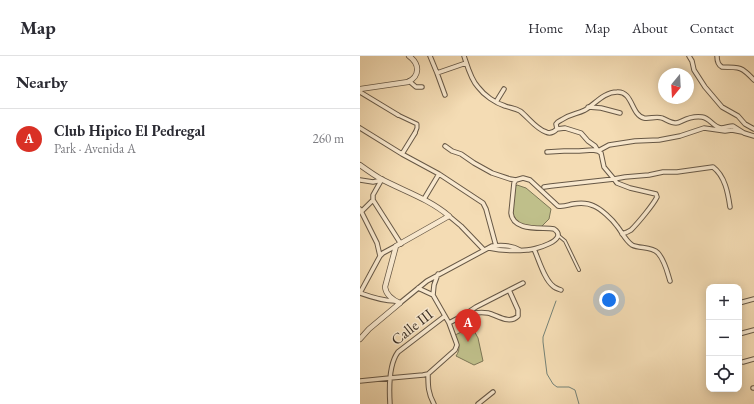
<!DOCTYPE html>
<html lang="en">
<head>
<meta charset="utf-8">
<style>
	body { margin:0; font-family:"EB Garamond",serif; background:#f2f2f3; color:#2b2b33 }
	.controls { position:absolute; right:12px; bottom:12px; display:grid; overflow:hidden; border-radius:8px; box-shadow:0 2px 10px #0003 }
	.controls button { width:36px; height:36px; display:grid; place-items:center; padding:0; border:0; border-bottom:1px solid #e1e1e2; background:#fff; color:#2b2b33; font:20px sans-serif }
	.compass { position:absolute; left:298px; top:12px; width:36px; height:36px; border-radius:50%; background:#fff; box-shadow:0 2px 10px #0003; rotate:198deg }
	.you { position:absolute; left:249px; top:244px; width:14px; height:14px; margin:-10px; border:3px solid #fff; border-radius:50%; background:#1a73e8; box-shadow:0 0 0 6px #1a73e833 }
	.badge { display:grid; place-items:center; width:26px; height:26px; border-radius:50%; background:#d93025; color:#fff; font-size:13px; font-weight:700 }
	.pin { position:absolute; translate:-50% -33px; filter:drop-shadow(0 1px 2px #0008) }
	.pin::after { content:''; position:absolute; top:21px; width:14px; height:12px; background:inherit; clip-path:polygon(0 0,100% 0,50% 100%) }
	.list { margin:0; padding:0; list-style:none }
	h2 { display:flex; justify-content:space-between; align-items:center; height:52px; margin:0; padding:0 16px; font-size:17px }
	h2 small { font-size:13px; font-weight:400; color:#7c7c81 }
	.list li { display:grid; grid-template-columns:26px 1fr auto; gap:12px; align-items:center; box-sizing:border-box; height:60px; padding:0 16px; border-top:1px solid #e1e1e2 }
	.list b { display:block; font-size:15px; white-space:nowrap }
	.list p { margin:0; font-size:13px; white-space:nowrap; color:#7c7c81 }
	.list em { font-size:13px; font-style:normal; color:#7c7c81 }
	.icon { flex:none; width:22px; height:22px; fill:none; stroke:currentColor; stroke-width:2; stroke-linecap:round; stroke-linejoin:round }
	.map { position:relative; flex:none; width:394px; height:348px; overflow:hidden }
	header { display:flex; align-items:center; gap:24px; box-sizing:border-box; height:56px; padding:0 20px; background:#fff; border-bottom:1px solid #e1e1e2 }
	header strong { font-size:19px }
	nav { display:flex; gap:22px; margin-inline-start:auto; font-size:14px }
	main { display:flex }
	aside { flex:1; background:#fff }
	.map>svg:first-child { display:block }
</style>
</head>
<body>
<header>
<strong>Map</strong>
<nav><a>Home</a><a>Map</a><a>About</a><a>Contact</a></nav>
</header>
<main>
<aside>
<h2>Nearby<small></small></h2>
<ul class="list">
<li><span class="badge">A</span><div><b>Club Hipico El Pedregal</b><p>Park · Avenida A</p></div><em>260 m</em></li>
</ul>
</aside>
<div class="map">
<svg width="394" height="348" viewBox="0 0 394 348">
	<rect width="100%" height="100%" fill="#f4dcb4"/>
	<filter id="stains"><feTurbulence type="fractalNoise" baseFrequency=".005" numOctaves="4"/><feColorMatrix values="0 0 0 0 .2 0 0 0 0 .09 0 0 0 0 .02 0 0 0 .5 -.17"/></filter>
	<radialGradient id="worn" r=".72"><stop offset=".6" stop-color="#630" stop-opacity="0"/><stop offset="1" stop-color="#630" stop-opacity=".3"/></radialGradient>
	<path fill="#bfbf8a" stroke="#7c7656" d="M157 129 166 132 191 153 189 163 180 172C170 172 154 170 150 160L153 133Z
		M112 271 118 282 123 305 114 309 96 300C101 293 99 287 95 279Z"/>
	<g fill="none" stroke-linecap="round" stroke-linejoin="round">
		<path stroke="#748277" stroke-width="1" d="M196 245 183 281V286L187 318 193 328 197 331H209L215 334 219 348"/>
		<defs>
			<path id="service" d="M199 180 205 185 219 214"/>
			<path id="pedestrian" d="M38 59 57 68V72L55 77"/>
			<path id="minor" d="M70 0 77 17 85 39
				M104 0C107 9 111 24 118 31 124 39 135 47 145 50 150 52 155 52 160 55 168 61 176 73 186 76 190 78 194 76 197 73
				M329 0 332 5 334 14 345 31 362 51 378 60 385 68 394 73
				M357 0C357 5 358 9 362 11 380 11 382 11 394 24
				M77 17 106 7
				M49 25 56 31H62
				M0 36 38 59
				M136 46 144 33
				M228 51 241 52 260 57
				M0 72 42 98 79 118 123 147 126 153 136 190
				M85 90 92 95 101 98 114 107 132 117 150 123 156 124 163 122 170 124 198 150C203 151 208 149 213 148 219 147 228 147 234 150 241 153 252 163 257 170 262 176 265 184 272 189 280 193 291 190 298 197 305 205 307 215 310 225
				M187 96 204 95H219L233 94 238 95 249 89 275 85 299 84 320 80 344 72 365 75 372 74 382 76
				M42 98 55 77
				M0 124 13 126 22 124
				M184 131 191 130 254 123 265 121 289 119 303 116H317L353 111C365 120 368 137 370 151
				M64 143 79 118
				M13 144 41 188
				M0 153 17 187 20 200
				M1 156 13 144V139L22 123
				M89 160 101 170 124 194
				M262 178C265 177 268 176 271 174 278 167 293 149 297 141L296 138 270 132 257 127 254 123 244 111 241 97 238 95 235 90 228 85 221 77 205 72 197 73 196 68C198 65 200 65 203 63 211 58 217 58 225 54 235 48 244 36 257 36 273 35 271 59 284 62 290 63 296 60 302 62 307 64 311 67 316 67 318 67 320 66 322 65 328 62 335 60 342 61 350 62 353 71 361 72 365 72 369 70 373 70L384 77 394 80
				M129 192C142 195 154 195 167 194 174 194 210 184 194 173 182 171 153 176 151 157L154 127 156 124
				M174 193C179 204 184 223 193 230 195 232 198 233 201 234
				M58 232 73 239
				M0 237 20 200 23 197 36 190
				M0 237C11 241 23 245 35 245
				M40 247 67 225 132 190C141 189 152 189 160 194
				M379 247 394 243
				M105 259C112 257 120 256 128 257 137 259 149 269 158 260V254L149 234
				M89 267 104 259 116 251 163 227
				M379 278 394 274
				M383 306 394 303
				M68 318C68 330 68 337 74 348
				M0 325 30 322 63 319 68 318 95 294 97 289 96 286 89 267 73 239 74 229 78 218
				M393 332H394
				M30 348C29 332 29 308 38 296L85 260
				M118 348 133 336"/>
			<path id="tertiary" d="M0 33 48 26C60 20 60 8 49 0
				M0 109C7 114 14 119 21 123 44 135 69 143 89 160L36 190 25 231C26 239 33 244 40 247L9 273 0 283"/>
		</defs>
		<use href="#service" stroke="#675846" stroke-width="4"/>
		<use href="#pedestrian" stroke="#675846" stroke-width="5"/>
		<use href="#minor" stroke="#675846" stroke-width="5.5"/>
		<use href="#tertiary" stroke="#675846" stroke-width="6"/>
		<use href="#service" stroke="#f8e8ce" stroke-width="2"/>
		<use href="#pedestrian" stroke="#f8e8ce" stroke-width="3"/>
		<use href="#minor" stroke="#f8e8ce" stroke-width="3.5"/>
		<use href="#tertiary" stroke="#f8e8ce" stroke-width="4.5"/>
	</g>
	<g text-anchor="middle" stroke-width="3" stroke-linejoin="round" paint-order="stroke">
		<g font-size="15" fill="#382c21" stroke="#f8e8ce">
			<text transform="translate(52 271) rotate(-38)" y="5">Calle III</text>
		</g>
	</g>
	<rect width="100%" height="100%" filter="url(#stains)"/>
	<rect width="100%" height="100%" fill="url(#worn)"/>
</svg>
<div class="controls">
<button>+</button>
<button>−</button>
<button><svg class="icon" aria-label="locate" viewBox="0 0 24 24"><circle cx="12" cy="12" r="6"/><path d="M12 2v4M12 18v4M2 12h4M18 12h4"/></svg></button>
</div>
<svg class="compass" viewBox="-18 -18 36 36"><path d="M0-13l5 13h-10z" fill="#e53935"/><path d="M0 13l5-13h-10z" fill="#7c7c81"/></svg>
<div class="you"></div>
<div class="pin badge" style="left:108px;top:286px">A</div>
</div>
</main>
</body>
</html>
